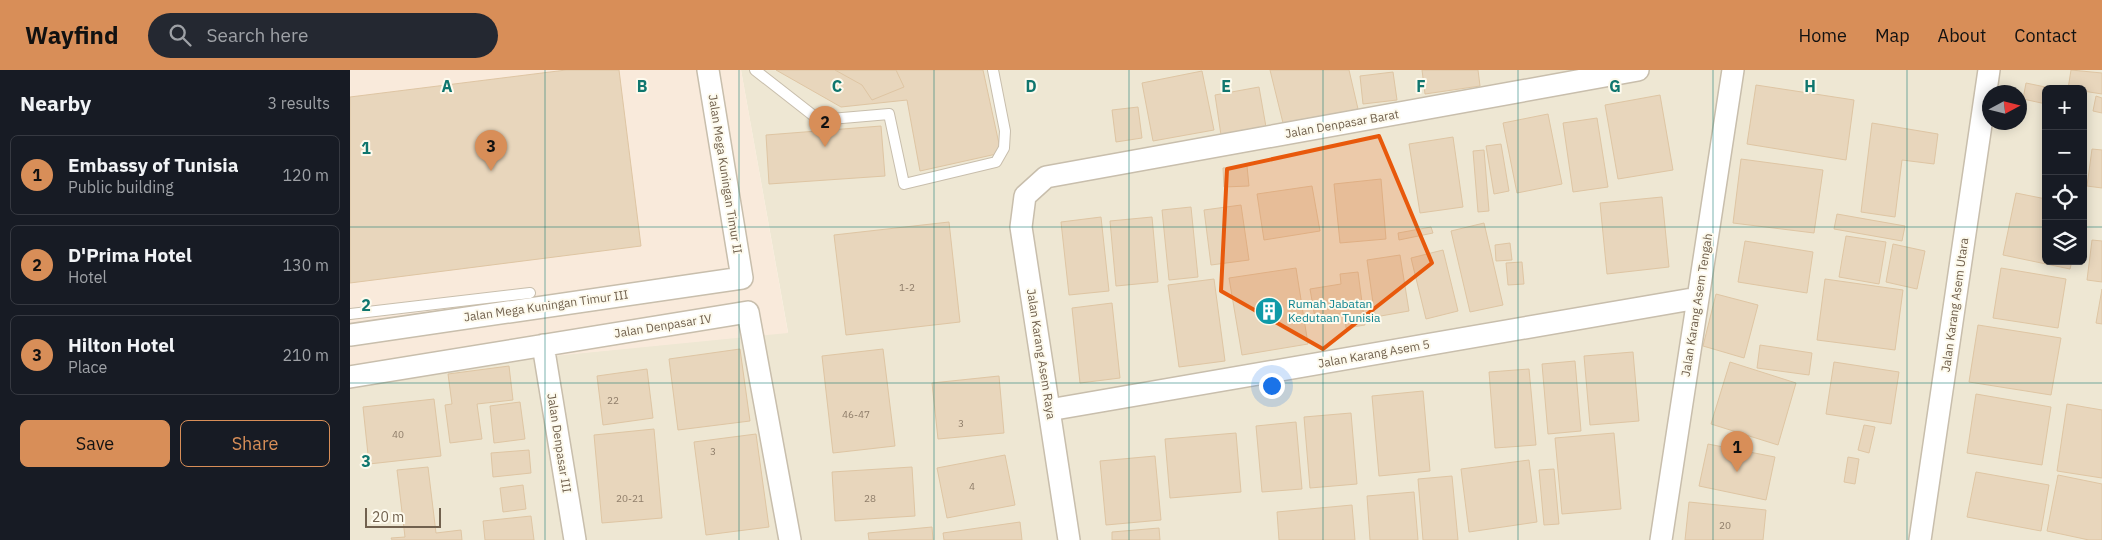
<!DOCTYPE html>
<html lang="en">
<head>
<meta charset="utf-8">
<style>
	body { margin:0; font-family:"IBM Plex Sans",sans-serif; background:#242831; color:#f1f3f6 }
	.controls { position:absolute; right:15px; top:15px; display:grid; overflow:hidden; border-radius:8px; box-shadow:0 2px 12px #0003 }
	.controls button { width:45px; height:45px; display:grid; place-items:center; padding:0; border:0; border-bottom:1px solid #363941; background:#171b24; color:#f1f3f6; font:25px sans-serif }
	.compass { position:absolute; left:1632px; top:15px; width:45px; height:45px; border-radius:50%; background:#171b24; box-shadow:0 2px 12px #0003; rotate:83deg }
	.scale { position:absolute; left:15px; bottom:12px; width:76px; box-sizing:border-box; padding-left:5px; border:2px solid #71614e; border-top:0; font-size:14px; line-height:18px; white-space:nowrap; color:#71614e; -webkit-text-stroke:4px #fdfaed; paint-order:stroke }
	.you { position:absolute; left:921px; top:315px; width:18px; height:18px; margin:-12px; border:4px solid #fff; border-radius:50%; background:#1a73e8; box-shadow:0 0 0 8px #1a73e833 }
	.badge { display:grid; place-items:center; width:32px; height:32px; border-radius:50%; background:#d88e58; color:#111; font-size:16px; font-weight:700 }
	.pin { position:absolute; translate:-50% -41px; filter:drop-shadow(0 1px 2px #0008) }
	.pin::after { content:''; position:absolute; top:26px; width:18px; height:15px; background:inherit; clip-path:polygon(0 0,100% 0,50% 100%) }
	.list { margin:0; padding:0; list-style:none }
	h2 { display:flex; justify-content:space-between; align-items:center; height:65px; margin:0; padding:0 20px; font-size:21px }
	h2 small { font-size:16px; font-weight:400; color:#9ea1a6 }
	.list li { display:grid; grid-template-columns:32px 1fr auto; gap:15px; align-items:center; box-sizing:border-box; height:80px; margin:0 10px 10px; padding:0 10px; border:1px solid #363941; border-radius:8px }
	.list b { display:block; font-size:19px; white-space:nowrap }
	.list p { margin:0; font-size:16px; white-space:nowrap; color:#9ea1a6 }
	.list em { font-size:16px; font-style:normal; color:#9ea1a6 }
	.actions { display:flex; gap:10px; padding:15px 20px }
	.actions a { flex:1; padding:11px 0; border:1px solid #d88e58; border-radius:8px; text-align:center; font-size:18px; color:#d88e58 }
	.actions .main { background:#d88e58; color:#111 }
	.icon { flex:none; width:28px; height:28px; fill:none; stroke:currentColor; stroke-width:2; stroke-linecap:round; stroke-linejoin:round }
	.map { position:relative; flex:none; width:1752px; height:470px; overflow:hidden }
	header { display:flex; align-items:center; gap:30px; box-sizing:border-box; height:70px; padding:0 25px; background:#d88e58; color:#111 }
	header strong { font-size:24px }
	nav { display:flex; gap:28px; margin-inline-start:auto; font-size:18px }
	.search { width:350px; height:45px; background:#242831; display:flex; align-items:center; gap:12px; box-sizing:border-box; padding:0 18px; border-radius:28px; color:#9ea1a6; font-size:19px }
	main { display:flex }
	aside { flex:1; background:#171b24 }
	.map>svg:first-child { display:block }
</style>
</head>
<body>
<header>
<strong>Wayfind</strong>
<div class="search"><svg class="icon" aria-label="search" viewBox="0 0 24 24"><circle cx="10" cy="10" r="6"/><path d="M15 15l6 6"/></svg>Search here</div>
<nav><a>Home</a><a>Map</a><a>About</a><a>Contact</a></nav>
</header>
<main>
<aside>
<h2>Nearby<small>3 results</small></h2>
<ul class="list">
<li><span class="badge">1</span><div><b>Embassy of Tunisia</b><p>Public building</p></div><em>120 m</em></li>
<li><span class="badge">2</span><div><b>D'Prima Hotel</b><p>Hotel</p></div><em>130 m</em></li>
<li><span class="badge">3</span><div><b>Hilton Hotel</b><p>Place</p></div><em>210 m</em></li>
</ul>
<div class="actions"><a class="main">Save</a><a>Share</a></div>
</aside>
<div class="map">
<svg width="1752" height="470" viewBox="0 0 1752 470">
	<rect width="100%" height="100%" fill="#faf6e7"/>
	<path fill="#eee7d3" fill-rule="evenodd" d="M391 0H1752V470H0V306L438 262ZM1696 19H1733V191H1696ZM1640 22H1670V52H1640Z"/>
	<path fill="#f9eadb" d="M0 0H391L438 263 0 306Z"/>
	<path fill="#e8d6bc" stroke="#dec5a3" d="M216 0H269L291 176 0 213V27Z
		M426 0H633L651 83 570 101 557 30 491 37Z
		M485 0H546L554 17 522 30 512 15Z
		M920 0H999L1008 39 934 57Z
		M1072 0H1128L1130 16 1075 24Z
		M1721 0 1752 3V24L1733 21V19H1718Z
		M852 1 864 60 803 71 792 13Z
		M1043 2 1047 30 1013 34 1010 6Z
		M1676 13 1705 19H1696V34L1673 29Z
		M1406 15 1504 30 1496 90 1397 74Z
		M909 17 916 57 871 65 865 25Z
		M1310 25 1323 100 1268 109 1255 35Z
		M1746 26 1752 28V43L1743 41Z
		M788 37 792 68 766 72 762 40Z
		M1198 44 1212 114 1167 123 1153 53Z
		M1247 48 1258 117 1223 122 1213 53Z
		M1522 53 1588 64 1584 94 1552 90 1545 147 1511 142Z
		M531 56 535 106 419 114 416 65Z
		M1103 67 1113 137 1070 143 1059 74Z
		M1151 74 1159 121 1144 124 1136 76Z
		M1742 79 1752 80V118L1737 116Z
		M1134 80 1139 141 1128 142 1123 81Z
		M1391 89 1473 100 1464 163 1383 153Z
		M897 96 899 116 874 117 873 98Z
		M1031 109 1036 169 990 173 984 114Z
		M962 116 970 161 914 170 907 124Z
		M1666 123 1696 129V191H1722L1720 199 1653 185Z
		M1312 127 1319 197 1257 204 1250 133Z
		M891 135 899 190 861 195 854 140Z
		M841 137 848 207 819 210 812 140Z
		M1487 144 1555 156 1552 171 1484 159Z
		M751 147 759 221 719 225 711 152Z
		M802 147 808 212 766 216 760 151Z
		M599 152 610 252 496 265 484 165Z
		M1134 153 1153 235 1120 242 1101 161Z
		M1081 157 1083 163 1049 170 1048 163Z
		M1496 166 1536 172 1529 214 1489 207Z
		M1742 170 1752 171V212L1737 210Z
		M1395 171 1463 182 1457 223 1388 212Z
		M1160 173 1162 190 1146 191 1145 175Z
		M1543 174 1575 181 1567 219 1536 212Z
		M1093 180 1108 241 1076 249 1061 188Z
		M1050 185 1059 241 1025 247 1017 190Z
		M1172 192 1174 214 1158 215 1156 193Z
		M946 198 958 274 892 285 879 208Z
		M1651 198 1716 209 1708 258 1643 248Z
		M1008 202 1015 255 996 258 995 243 965 248 960 219 991 214 990 204Z
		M864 209 875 291 829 297 818 215Z
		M1475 209 1553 220 1545 280 1467 270Z
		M1752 219V254L1746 253Z
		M1366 224 1408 235 1394 288 1353 276Z
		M762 233 770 308 730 313 722 238Z
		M1628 255 1711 268 1701 325 1619 312Z
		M1410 275 1462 283 1459 305 1407 298Z
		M390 279 400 351 328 360 319 289Z
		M533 279 545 376 483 383 472 286Z
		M1283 282 1289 351 1240 355 1234 286Z
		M1225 291 1231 361 1198 364 1192 294Z
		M1380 292 1446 313 1428 375 1361 354Z
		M1484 292 1549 302 1541 354 1476 344Z
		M159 296 163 330 127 334 132 369 100 373 95 335 102 334 98 304Z
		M297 299 303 348 253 355 247 306Z
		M1179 299 1186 375 1145 378 1139 302Z
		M649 306 654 363 588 369 582 313Z
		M1073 321 1080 401 1029 406 1022 326Z
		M1626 324 1701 337 1692 395 1617 383Z
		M84 329 91 386 19 394 13 337Z
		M170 332 175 369 144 373 140 336Z
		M1717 334 1752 340V408L1707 401Z
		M1001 343 1007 414 960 418 954 347Z
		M946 352 952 419 912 422 906 356Z
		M1514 355 1525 357 1519 383 1508 380Z
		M304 359 312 448 252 453 244 365Z
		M886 363 891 422 820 428 815 369Z
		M1264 363 1271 439 1212 444 1205 368Z
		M406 364 419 457 356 465 344 372Z
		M1358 374 1425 387 1416 430 1349 416Z
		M179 380 181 403 143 407 141 383Z
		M655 385 665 435 597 448 587 398Z
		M805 386 811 450 756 455 750 391Z
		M1498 387 1509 389 1505 414 1494 412Z
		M1179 390 1187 452 1119 462 1111 399Z
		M78 397 86 463 111 460 112 470H42L41 468 55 467 47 400Z
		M562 397 565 446 485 451 482 402Z
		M1204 399 1209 454 1194 455 1189 400Z
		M1626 402 1699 415 1691 461 1617 447Z
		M1708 405 1752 414V470H1739L1697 461Z
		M1102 406 1108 470H1073L1068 409Z
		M173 415 176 439 153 442 150 418Z
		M1064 422 1068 470H1020L1017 426Z
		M1339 432 1416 440 1413 470H1335Z
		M1002 435 1005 470H929L927 442Z
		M181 446 184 470H135L133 451Z
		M670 452 672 470H594L593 463Z
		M582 457 583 470H519L518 463Z
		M809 458 810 470H762V462Z"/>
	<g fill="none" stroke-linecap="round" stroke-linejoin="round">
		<defs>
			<path id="lane" d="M405 0 469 50 539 44 554 114 646 92 654 78 655 61 643 0
				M0 244 180 223"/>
			<path id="street" d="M0 265 392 208 358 0
				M193 275 225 470
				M0 307 398 242 440 470
				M699 340 1348 228
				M719 470 671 157 675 126 696 107 1288 0
				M1311 470 1383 0
				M1570 470 1639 0"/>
		</defs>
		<use href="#lane" stroke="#c8beac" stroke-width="12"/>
		<use href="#street" stroke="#c8beac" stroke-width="24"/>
		<use href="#lane" stroke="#fff" stroke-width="10"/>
		<use href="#street" stroke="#fff" stroke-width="21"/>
	</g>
	<path fill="#e8590c" fill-opacity="0.2" stroke="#e8590c" stroke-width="4" stroke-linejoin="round" d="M1029 66 1082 193 973 279 871 221 877 99Z"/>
	<path fill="none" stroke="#0f766e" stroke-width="1" stroke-opacity="0.55" d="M195 0V470M389 0V470M584 0V470M779 0V470M973 0V470M1168 0V470M1363 0V470M1557 0V470M0 157H1696M1733 157H1752M0 313H1752"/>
	<defs>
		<symbol id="building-disc" viewBox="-11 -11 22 22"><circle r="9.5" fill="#0f9aa8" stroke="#fdfaed"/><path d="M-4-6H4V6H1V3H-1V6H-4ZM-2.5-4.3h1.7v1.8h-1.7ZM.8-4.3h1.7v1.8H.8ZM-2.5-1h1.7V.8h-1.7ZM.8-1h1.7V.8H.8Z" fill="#fff"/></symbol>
	</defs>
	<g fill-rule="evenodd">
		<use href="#building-disc" x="903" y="225" width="32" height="32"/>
	</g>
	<g text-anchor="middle" stroke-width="4" stroke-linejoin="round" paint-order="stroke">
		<g font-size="10" fill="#8f7e6a">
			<text x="557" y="221">1-2</text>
			<text x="263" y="334">22</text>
			<text x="506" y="348">46-47</text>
			<text x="611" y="357">3</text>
			<text x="48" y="368">40</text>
			<text x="363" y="385">3</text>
			<text x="622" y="420">4</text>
			<text x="280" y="432">20-21</text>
			<text x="520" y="432">28</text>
			<text x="1375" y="459">20</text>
		</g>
		<g font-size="12" fill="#71614e" stroke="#fdfaed">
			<text transform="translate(992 54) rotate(-10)" y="4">Jalan Denpasar Barat</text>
			<text transform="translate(375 104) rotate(81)" y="4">Jalan Mega Kuningan Timur II</text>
			<text transform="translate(1347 235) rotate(-81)" y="4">Jalan Karang Asem Tengah</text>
			<text transform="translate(1605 235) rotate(-82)" y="4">Jalan Karang Asem Utara</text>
			<text transform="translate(196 236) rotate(-8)" y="4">Jalan Mega Kuningan Timur III</text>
			<text transform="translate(313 256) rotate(-9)" y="4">Jalan Denpasar IV</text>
			<text transform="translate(691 284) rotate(81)" y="4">Jalan Karang Asem Raya</text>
			<text transform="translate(1024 284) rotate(-10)" y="4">Jalan Karang Asem 5</text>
			<text transform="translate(209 373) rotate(81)" y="4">Jalan Denpasar III</text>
		</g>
		<g font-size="12" fill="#0d838f" stroke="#fdfaed" text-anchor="start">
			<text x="938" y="238">Rumah Jabatan<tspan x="938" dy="14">Kedutaan Tunisia</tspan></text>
		</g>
	</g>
	<g font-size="16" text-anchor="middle" font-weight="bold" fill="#0f766e" stroke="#fdfaed" stroke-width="4" stroke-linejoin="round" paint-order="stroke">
		<text x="97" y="22">A</text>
		<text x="292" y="22">B</text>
		<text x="487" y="22">C</text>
		<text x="681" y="22">D</text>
		<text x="876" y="22">E</text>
		<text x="1071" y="22">F</text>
		<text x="1265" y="22">G</text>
		<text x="1460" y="22">H</text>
		<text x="16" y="84">1</text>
		<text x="16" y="241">2</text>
		<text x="16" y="397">3</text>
	</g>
</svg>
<div class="controls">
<button>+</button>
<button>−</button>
<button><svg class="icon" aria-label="locate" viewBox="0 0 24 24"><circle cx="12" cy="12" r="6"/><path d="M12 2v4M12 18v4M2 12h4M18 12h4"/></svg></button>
<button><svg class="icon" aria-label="layers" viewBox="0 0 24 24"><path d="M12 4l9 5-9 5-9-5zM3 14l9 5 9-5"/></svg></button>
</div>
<svg class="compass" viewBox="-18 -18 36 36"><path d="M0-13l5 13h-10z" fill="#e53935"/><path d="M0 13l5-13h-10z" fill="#9ea1a6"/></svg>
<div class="scale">20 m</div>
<div class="you"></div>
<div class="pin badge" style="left:1387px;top:402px">1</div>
<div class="pin badge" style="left:475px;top:77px">2</div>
<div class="pin badge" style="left:141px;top:101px">3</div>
</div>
</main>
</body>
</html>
